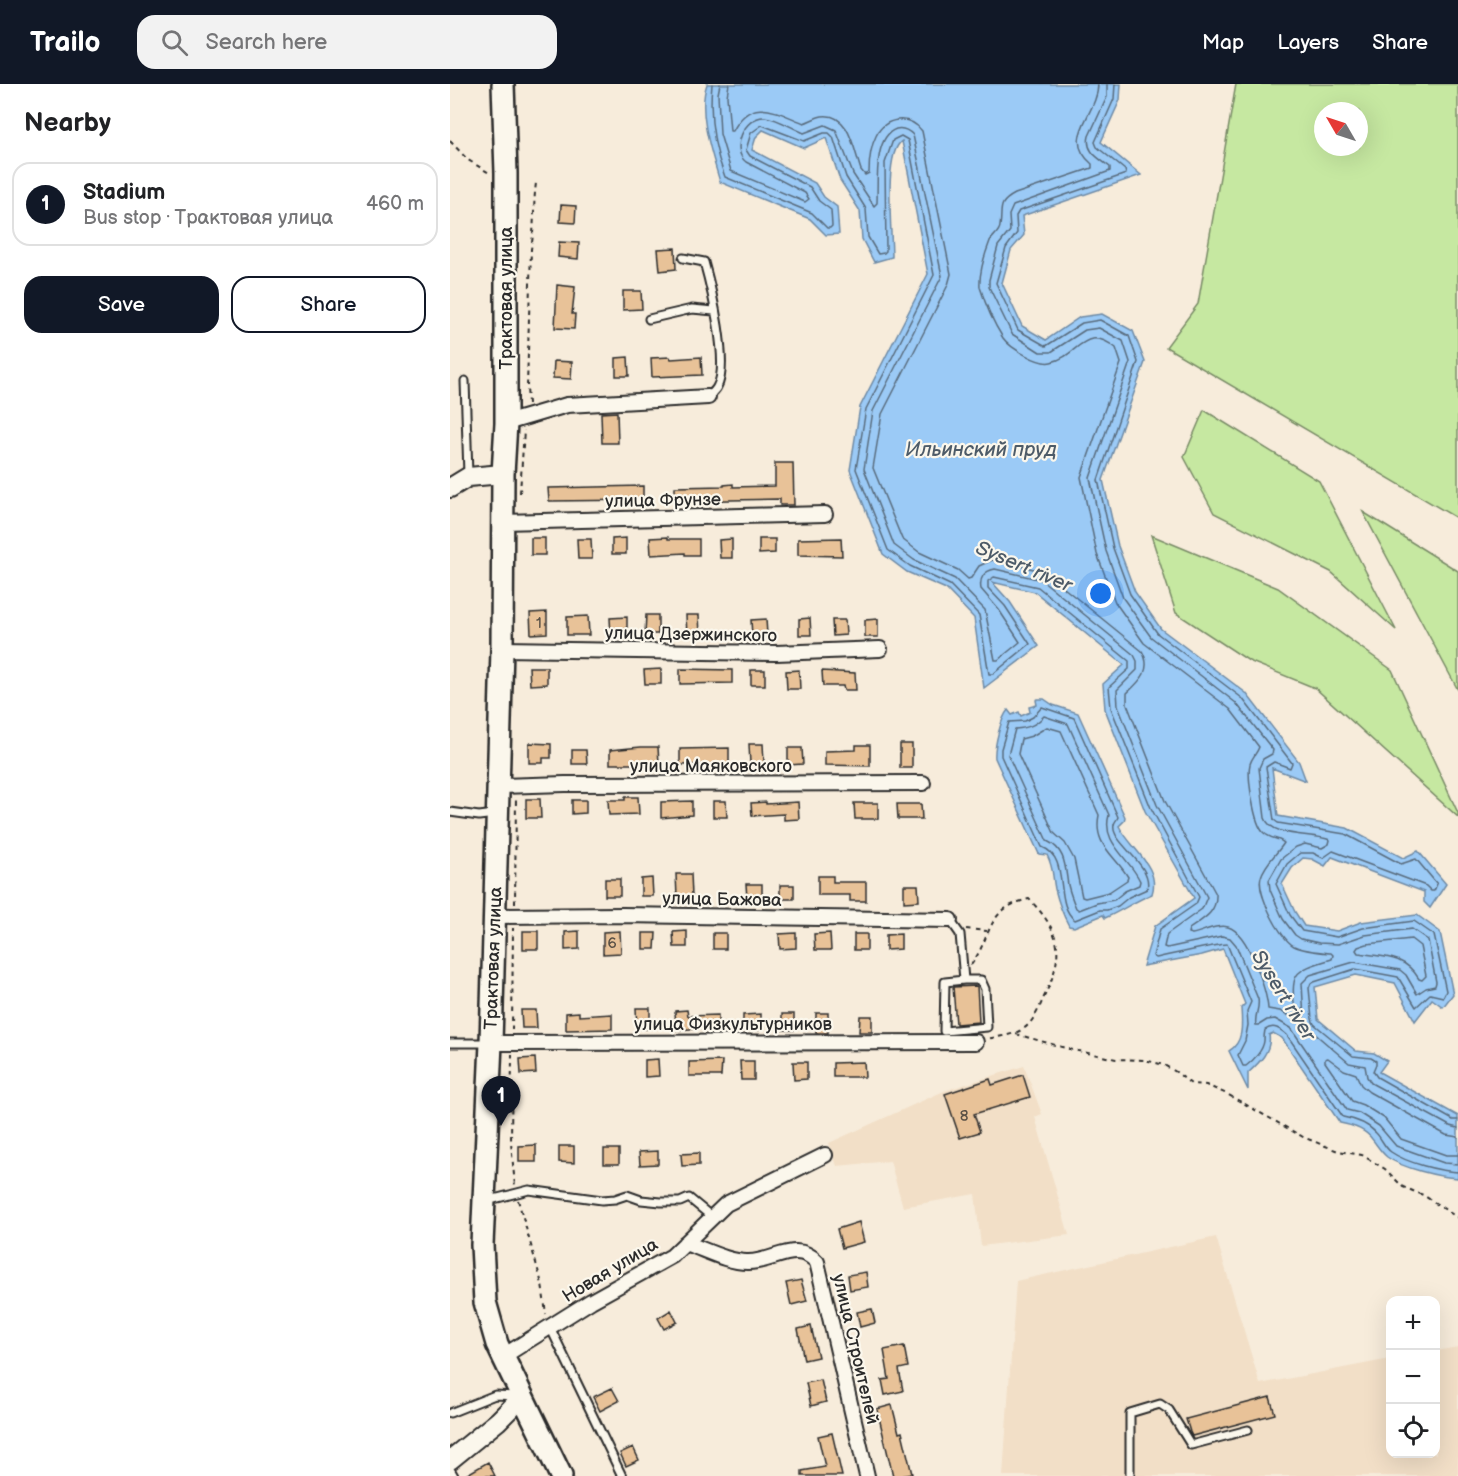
<!DOCTYPE html>
<html lang="en">
<head>
<meta charset="utf-8">
<style>
	body { margin:0; font-family:"Balsamiq Sans",sans-serif; background:#f2f2f2; color:#202124 }
	.controls { position:absolute; right:18px; bottom:18px; display:grid; overflow:hidden; border-radius:12px; box-shadow:0 6px 24px #0002 }
	.controls button { width:54px; height:54px; display:grid; place-items:center; padding:0; border:0; border-bottom:2px solid #e0e0e0; background:#fff; color:#202124; font:30px sans-serif }
	.compass { position:absolute; left:864px; top:18px; width:54px; height:54px; border-radius:50%; background:#fff; box-shadow:0 6px 24px #0002; rotate:309deg }
	.you { position:absolute; left:651px; top:510px; width:21px; height:21px; margin:-15px; border:4px solid #fff; border-radius:50%; background:#1a73e8; box-shadow:0 0 0 9px #1a73e833 }
	.badge { display:grid; place-items:center; width:39px; height:39px; border-radius:50%; background:#111827; color:#fff; font-size:20px; font-weight:700 }
	.pin { position:absolute; translate:-50% -50px; filter:drop-shadow(0 2px 3px #0008) }
	.pin::after { content:''; position:absolute; top:32px; width:21px; height:18px; background:inherit; clip-path:polygon(0 0,100% 0,50% 100%) }
	.list { margin:0; padding:0; list-style:none }
	h2 { display:flex; justify-content:space-between; align-items:center; height:78px; margin:0; padding:0 24px; font-size:26px }
	h2 small { font-size:20px; font-weight:400; color:#757577 }
	.list li { display:grid; grid-template-columns:39px 1fr auto; gap:18px; align-items:center; box-sizing:border-box; height:84px; margin:0 12px 12px; padding:0 12px; border:2px solid #e0e0e0; border-radius:18px }
	.list b { display:block; font-size:22px; white-space:nowrap }
	.list p { margin:0; font-size:20px; white-space:nowrap; color:#757577 }
	.list em { font-size:20px; font-style:normal; color:#757577 }
	.actions { display:flex; gap:12px; padding:18px 24px }
	.actions a { flex:1; padding:14px 0; border:2px solid #111827; border-radius:18px; text-align:center; font-size:21px; color:#111827 }
	.actions .main { background:#111827; color:#fff }
	.icon { flex:none; width:33px; height:33px; fill:none; stroke:currentColor; stroke-width:2; stroke-linecap:round; stroke-linejoin:round }
	.map { position:relative; flex:none; width:1008px; height:1392px; overflow:hidden }
	header { display:flex; align-items:center; gap:36px; box-sizing:border-box; height:84px; padding:0 30px; background:#111827; color:#fff }
	header strong { font-size:28px }
	nav { display:flex; gap:33px; margin-inline-start:auto; font-size:21px }
	.search { width:420px; height:54px; background:#f2f2f2; display:flex; align-items:center; gap:15px; box-sizing:border-box; padding:0 21px; border-radius:18px; color:#757577; font-size:22px }
	main { display:flex }
	aside { flex:1; background:#fff }
	.map>svg:first-child { display:block }
</style>
</head>
<body>
<header>
<strong>Trailo</strong>
<div class="search"><svg class="icon" aria-label="search" viewBox="0 0 24 24"><circle cx="10" cy="10" r="6"/><path d="M15 15l6 6"/></svg>Search here</div>
<nav><a>Map</a><a>Layers</a><a>Share</a></nav>
</header>
<main>
<aside>
<h2>Nearby<small></small></h2>
<ul class="list">
<li><span class="badge">1</span><div><b>Stadium</b><p>Bus stop · Трактовая улица</p></div><em>460 m</em></li>
</ul>
<div class="actions"><a class="main">Save</a><a>Share</a></div>
</aside>
<div class="map">
<svg width="1008" height="1392" viewBox="0 0 1008 1392">
	<rect width="100%" height="100%" fill="#f7ecdb"/>
	<filter id="ink" filterUnits="userSpaceOnUse"><feTurbulence type="fractalNoise" baseFrequency=".0167" numOctaves="2"/><feDisplacementMap in="SourceGraphic" scale="12" xChannelSelector="R" yChannelSelector="G"/><feConvolveMatrix kernelMatrix="1 2 1 2 8 2 1 2 1" color-interpolation-filters="sRGB"/></filter>
	<g filter="url(#ink)">
		<path fill="#f2dfc7" d="M574 982 592 1030 585 1033 619 1151 531 1162 525 1110 453 1123 440 1077 387 1082 379 1059 494 1007Z
			M766 1153 810 1300 940 1275V1370H986V1267L1008 1263V1392H553L566 1197Z"/>
		<path fill="#c6e8a1" stroke="#788a66" stroke-width="1.5" fill-rule="evenodd" d="M786 0H1008V435L716 263 748 220ZM873 27H909V63H873Z
			M754 326 869 397 946 546 881 488 764 429 734 373Z
			M913 428 1008 487V606Z
			M701 451 828 504 942 586 1008 729V733L865 604 799 577 726 529Z"/>
		<path fill="#9bcaf6" stroke="#6e8aa5" stroke-width="1.5" d="M257 0H671L670 16 651 58 691 91 572 132 574 151 561 166 552 199 572 242 596 256 630 233 652 230 683 247 695 278 653 396 668 462 685 508 711 545 796 609 849 678 856 697 822 684 828 732 897 744 953 774 968 767 996 800 980 824 974 818V808L882 773 875 782 862 775 853 774 842 784 832 800 845 828 854 842 887 847 911 838 967 831 990 848 1003 910 993 923 982 915 965 937 945 899 906 891 865 903 868 935 906 967 924 969 937 977 929 988 1008 1032V1094C989 1093 952 1084 937 1073 930 1067 927 1061 922 1055 915 1045 901 1041 890 1039L832 954 823 949 819 951C822 967 809 979 798 989V1006L779 967C794 958 792 940 791 924L795 920 773 865 752 871 693 882 705 842 744 814 695 727 655 625 653 600 674 581 585 508 542 498 560 518 589 562 534 604 524 534 496 505 457 488 433 470 400 386 410 323 478 190 452 57C433 69 442 150 442 173L424 178 412 155 410 127 390 96 376 54 354 64 313 46 306 53 302 66 365 99 374 113 387 123 389 150 376 151 360 135 270 98C262 70 247 28 257 0Z
			M588 615H594L603 621 628 629 675 733 674 737 669 742C680 764 711 783 702 810 685 817 671 827 655 834L653 831 624 843 619 842C613 831 608 817 605 805 602 790 604 785 597 771L589 770 545 674C544 662 551 634 558 626L562 631 569 628 571 632 580 628 579 623 587 621 586 616Z"/>
		<g fill="none" stroke-linecap="round" stroke-linejoin="round">
			<path stroke="#586b7c" stroke-width="1.5" d="M262 0C259 32 263 62 275 93L362 129 377 144H380L382 142 381 126 369 117 360 103 300 72 296 66 301 49 312 41 354 57 374 49H379L383 53 396 93 416 125 418 153 428 170 434 169 436 167 435 79 443 56 451 52 458 56 484 191 416 325 406 385 438 466 460 482 500 501 529 531 539 590H543L580 560 555 522 538 504V497L544 493 588 503 679 577V585L659 603 661 624 701 724 749 813 746 820 710 845 703 872 706 874C717 872 771 859 777 860L801 918 797 927 798 941 795 957 788 971 793 982H796C804 976 813 966 814 957 814 953 814 950 815 946 824 940 830 945 837 951L893 1033C904 1035 918 1040 926 1049 932 1055 934 1063 941 1068 957 1079 989 1087 1008 1088
				M270 0 268 10 270 50 281 87 355 118 359 115 355 109 296 78C280 66 294 32 315 33 327 34 342 44 354 49L375 41 386 46 403 90 424 122 427 119C428 100 423 53 446 45 453 43 458 46 463 51L492 192 423 327 414 385 444 461 464 476 505 495 535 526 545 576H548L570 558 549 526 531 505C529 494 534 487 545 485L592 496 684 571 687 577V586L667 606 668 622 707 721 757 813 752 825 717 850 714 863 717 864 772 852 780 854 786 861 808 915C810 925 804 931 806 941H809L817 936 825 935 841 944 897 1026 909 1029 929 1042 946 1062 994 1079 1008 1080
				M279 0 277 12 280 47H283C301 11 326 28 354 39 360 37 366 33 372 32 400 28 404 67 411 86L415 91 419 89C419 77 420 64 426 52 435 33 459 30 472 47L501 190 498 201 432 330 423 384 452 455 469 468 508 486 518 495 521 494 529 482 542 476 593 487 692 567C703 586 690 597 677 609V620L715 717 766 810C767 829 753 835 739 845L738 849 742 850C753 848 766 840 778 843 798 848 817 906 818 925L830 927 842 933 845 930C841 889 841 887 882 875L883 871 881 869C869 868 855 867 844 862 830 855 806 808 811 793 815 779 827 770 834 759 829 754 820 755 814 749 804 741 797 692 800 680 802 673 807 669 809 663L780 625 694 559 665 518 647 470 631 393 671 279 666 264C634 239 629 272 601 278 589 281 560 264 553 254 544 240 535 219 530 203 529 190 535 170 540 157 543 152 550 148 550 142 553 126 546 120 565 110L642 84V80C610 53 648 31 648 0
				M657 0V13L639 52C635 68 649 74 660 83V87L563 122 559 131 560 147 548 162 539 196V203L562 250 590 268H601L635 246 649 244 673 257 680 278 640 394 656 467 673 514 701 553 786 619 823 666 822 670 813 675 809 684 815 734C822 754 862 749 880 756L879 760 872 764 855 760 846 763 831 775 819 796 820 806 833 835 845 851 851 855 869 859 888 860 915 851 962 845 978 856 986 898 985 902 976 904 967 910 956 891 950 886 904 878 860 891 852 899 854 936 857 943 899 979 915 982 917 993 921 999 1000 1042 1008 1044
				M665 0 664 15 645 58 647 63 675 86 676 90 569 127 566 132 567 149 556 164 546 199 568 246 596 262 632 239 650 236 679 252 688 278 648 396 663 464 680 510 708 550 792 614 842 679 840 684 824 678 816 683 824 736 828 739 895 750 951 780 966 775 987 800 984 807H981L976 802 883 767 873 774 863 769H850L837 780 826 800 840 831 852 847 887 853 913 844 964 837 984 851 996 907 993 913 980 910 966 923 948 893 905 885 861 899 859 904 862 935 864 940 903 972 921 974 926 977V980L923 987 927 993 1003 1036H1008
				M592 623 624 634 668 733C667 736 664 738 664 741 660 759 704 780 697 805L679 813 668 822 657 826H650L625 836C603 820 621 774 592 763L551 672V665L559 638 575 637 583 633Z
				M594 632 618 640 659 731C651 759 679 773 690 797L689 801 675 807 664 816 647 819 629 826 626 824C623 817 620 809 618 801 615 783 616 766 597 757L558 671 565 645C577 644 585 642 594 632Z
				M597 643 611 647 649 731C643 761 664 770 678 793L677 796 659 808 635 814 632 813 624 775 615 759 604 749 568 670 571 655 582 652Z
				M961 855 970 862 976 892 972 896 969 895C955 871 933 873 908 869L906 866 908 863 917 860Z
				M1008 1053 996 1051 919 1008 911 1001 906 990 894 986 878 974 875 975V978L902 1017 913 1021 934 1034 951 1055 996 1071H1008"/>
		</g>
		<path fill="#e8c298" stroke="#2b2b2b" stroke-width="1.5" d="M111 121 126 122 125 139 110 138Z
			M109 158 129 159 128 175 108 173Z
			M225 164 226 185 210 187 208 165Z
			M107 201 125 203 122 230H125L124 245 105 244Z
			M173 207H191L192 225 173 226Z
			M178 273 179 292H166V274Z
			M220 273 221 275 251 273 252 291 202 293 201 274Z
			M104 277 122 278 121 295 103 294Z
			M167 328 168 359H152L151 329Z
			M325 379H343L344 421H330V415L225 417V403L274 402V401L283 400V403L325 402Z
			M193 402V416L99 417 98 404Z
			M218 453V455H249V471H235V469L201 471 200 454Z
			M81 454H95V471H81Z
			M176 454V470H162V455Z
			M391 454 392 472 348 471V455Z
			M127 455H141L142 475H128Z
			M282 455V474H270L269 456Z
			M309 455H325V469L309 470Z
			M97 528V549L81 550 80 529Z
			M196 531H208V550H195Z
			M236 531H249L250 551 237 552Z
			M138 532 139 551H117V533Z
			M177 533V551L161 552 160 534Z
			M360 534 361 551H349V535Z
			M316 535 317 551 302 552 301 536Z
			M428 535V553H415V536Z
			M382 536H395L396 551 383 552Z
			M79 583H97V600L80 601Z
			M211 585V600H195L194 586Z
			M230 585 282 586V599L230 600Z
			M301 586H315V601H301Z
			M349 586 350 605H337L336 587Z
			M372 587 405 589 406 606H394L393 602H373Z
			M79 659 101 660V674H93V679H79Z
			M299 660H313L314 679 300 680Z
			M450 660H462V684H450Z
			M406 661H420V682L375 681V667L406 666Z
			M191 663H208L209 680H160V666Z
			M279 664V680L230 681V665Z
			M338 664H352L353 680 338 681Z
			M122 666H136L137 680H122Z
			M175 713H188L189 730 159 731 158 716H175Z
			M76 715H90L91 734H76Z
			M122 716H136V729L122 730Z
			M242 717V731L211 734V718Z
			M263 717H276L277 733H263Z
			M316 718V720L348 718 349 735 334 736V730L302 732 301 719Z
			M404 719H428V735H405Z
			M447 720H471L472 735H448Z
			M226 790H241L242 812 227 813Z
			M368 792H383V798H416V817H400V811H368Z
			M202 794 203 812H191V795Z
			M155 795H170V812H155Z
			M296 800H312V814L297 815Z
			M330 801H344V815H330Z
			M454 801H468L469 817 454 818Z
			M73 847H88V865H73Z
			M129 847V865L115 866V848Z
			M170 847 171 869 153 870V848Z
			M237 847V863H224L223 848Z
			M193 849H206L205 865H193Z
			M263 849H276V865H263Z
			M346 849V864L330 865 329 850Z
			M380 849 381 866H365L364 850Z
			M404 850H417V866H404Z
			M451 850V865L436 866V851Z
			M527 902 529 938 506 940 503 903Z
			M186 924H200V945H187Z
			M71 926H86L87 944H72Z
			M237 926 238 932 268 931V946H256L255 944 226 946 225 927Z
			M129 928V932L162 930V945L116 946V929Z
			M366 929H378V949H366Z
			M311 930V946H293V931Z
			M332 930H344V946H332Z
			M410 932H422V948H409Z
			M85 974 86 989 71 990 70 975Z
			M208 975 209 992 195 993V976Z
			M272 977 271 992H239V978Z
			M290 977H304V996H291Z
			M343 978H357V995L344 996Z
			M414 978 415 993H383V979Z
			M573 991 580 1013 524 1030 530 1048 510 1054 495 1010 540 995 542 1001Z
			M86 1061V1078H69V1062Z
			M109 1062H124V1079L109 1078Z
			M154 1065H169V1080H154Z
			M208 1067V1080L190 1081 189 1068Z
			M249 1069V1081L232 1082 231 1070Z
			M409 1138 414 1158 392 1164 387 1145Z
			M416 1188 418 1203 400 1206 398 1191Z
			M351 1196 357 1217 341 1221 336 1199Z
			M422 1225 425 1239 410 1243 407 1228Z
			M221 1226 227 1238 214 1245 208 1234Z
			M361 1242 368 1273 354 1276 348 1245Z
			M454 1262 458 1283 449 1285 453 1307 435 1311 432 1296 439 1295 434 1266Z
			M371 1296 376 1318 361 1322 356 1299Z
			M162 1304 169 1317 150 1327 143 1313Z
			M820 1313 825 1330 742 1352 740 1348 736 1335Z
			M442 1321 449 1349 452 1348 462 1390 451 1392H443L427 1325Z
			M382 1349 392 1392H352V1387L375 1383 368 1352Z
			M183 1363 189 1376 176 1382 170 1369Z
			M38 1378 45 1392H14Z"/>
		<g fill="none" stroke-linecap="round" stroke-linejoin="round">
			<defs>
				<path id="lane" d="M233 174 254 178C261 203 280 281 267 303 265 307 261 310 258 313
					M199 235 242 225 264 227
					M15 297 18 391
					M0 728 29 732 45 730
					M500 836 510 850 514 896H531L535 905 537 943 494 947 495 898 514 896
					M0 959H39
					M36 1117 79 1106 152 1116 165 1115 177 1111 191 1116 211 1118H230L239 1114 262 1133
					M100 1243 172 1392
					M0 1329 45 1311 67 1312
					M0 1385 4 1392
					M680 1392V1329L710 1320 719 1326 741 1361 798 1346"/>
				<path id="street" d="M56 339 117 321 258 313
					M52 438 375 430
					M52 565 326 569 430 565
					M48 702 115 700 473 699
					M45 832 173 831 500 836
					M41 959 526 958
					M235 1159C254 1165 277 1178 297 1178 323 1179 346 1155 367 1178L417 1392
					M52 1273 141 1217 222 1172 276 1120 375 1071"/>
				<path id="secondary" d="M0 404 18 393 53 390
					M0 1376 48 1337 72 1313"/>
				<path id="primary" d="M53 0 56 89V339L53 390 52 565 41 959 32 1161 35 1218 47 1260 111 1392"/>
			</defs>
			<use href="#lane" stroke="#2b2b2b" stroke-width="11"/>
			<use href="#street" stroke="#2b2b2b" stroke-width="18"/>
			<use href="#secondary" stroke="#2b2b2b" stroke-width="22"/>
			<use href="#primary" stroke="#2b2b2b" stroke-width="26"/>
			<path stroke="#2b2b2b" stroke-width="2" stroke-dasharray="4.5 4.5" stroke-linecap="butt" d="M0 57 18 76 41 90
				M78 320 77 303 81 165C85 143 83 121 86 99
				M70 409 74 346
				M65 820 66 712
				M516 845 537 847
				M521 881C543 851 535 825 579 815 614 851 614 872 593 915 589 925 582 940 573 945 562 952 549 952 537 955
				M62 946 63 844
				M566 950 619 965 666 975 695 976 714 981 726 988 741 1000 756 1001 777 1010 853 1053 888 1067 912 1071 935 1085 953 1103 973 1111 1008 1134
				M62 970 61 1059 65 1102
				M68 1116 92 1200 96 1230"/>
			<use href="#lane" stroke="#fbf7ec" stroke-width="7"/>
			<use href="#street" stroke="#fbf7ec" stroke-width="14"/>
			<use href="#secondary" stroke="#fbf7ec" stroke-width="18"/>
			<use href="#primary" stroke="#fbf7ec" stroke-width="21"/>
		</g>
	</g>
	<g text-anchor="middle" stroke-width="4.5" stroke-linejoin="round" paint-order="stroke">
		<g font-size="15" fill="#5a5146">
			<text x="89" y="544">1</text>
			<text x="162" y="864">6</text>
			<text x="514" y="1037">8</text>
		</g>
		<g font-size="18" fill="#2b2b2b" stroke="#fbf7ec">
			<text transform="translate(56 214) rotate(-90)" y="6">Трактовая улица</text>
			<text transform="translate(213 416) rotate(-1)" y="6">улица Фрунзе</text>
			<text transform="translate(241 550) rotate(1)" y="6">улица Дзержинского</text>
			<text x="261" y="688">улица Маяковского</text>
			<text transform="translate(272 815) rotate(1)" y="6">улица Бажова</text>
			<text transform="translate(43 874) rotate(-88)" y="6">Трактовая улица</text>
			<text x="283" y="946">улица Физкультурников</text>
			<text transform="translate(160 1186) rotate(-31)" y="6">Новая улица</text>
			<text transform="translate(406 1265) rotate(77)" y="6">улица Строителей</text>
		</g>
		<g font-size="20" font-style="italic" fill="#4d5b68" stroke="#fbf7ec">
			<text x="531" y="372">Ильинский пруд</text>
			<text transform="translate(574 482) rotate(23)" y="7">Sysert river</text>
			<text transform="translate(834 911) rotate(58)" y="7">Sysert river</text>
		</g>
	</g>
</svg>
<div class="controls">
<button>+</button>
<button>−</button>
<button><svg class="icon" aria-label="locate" viewBox="0 0 24 24"><circle cx="12" cy="12" r="6"/><path d="M12 2v4M12 18v4M2 12h4M18 12h4"/></svg></button>
</div>
<svg class="compass" viewBox="-18 -18 36 36"><path d="M0-13l5 13h-10z" fill="#e53935"/><path d="M0 13l5-13h-10z" fill="#757577"/></svg>
<div class="you"></div>
<div class="pin badge" style="left:51px;top:1042px">1</div>
</div>
</main>
</body>
</html>
